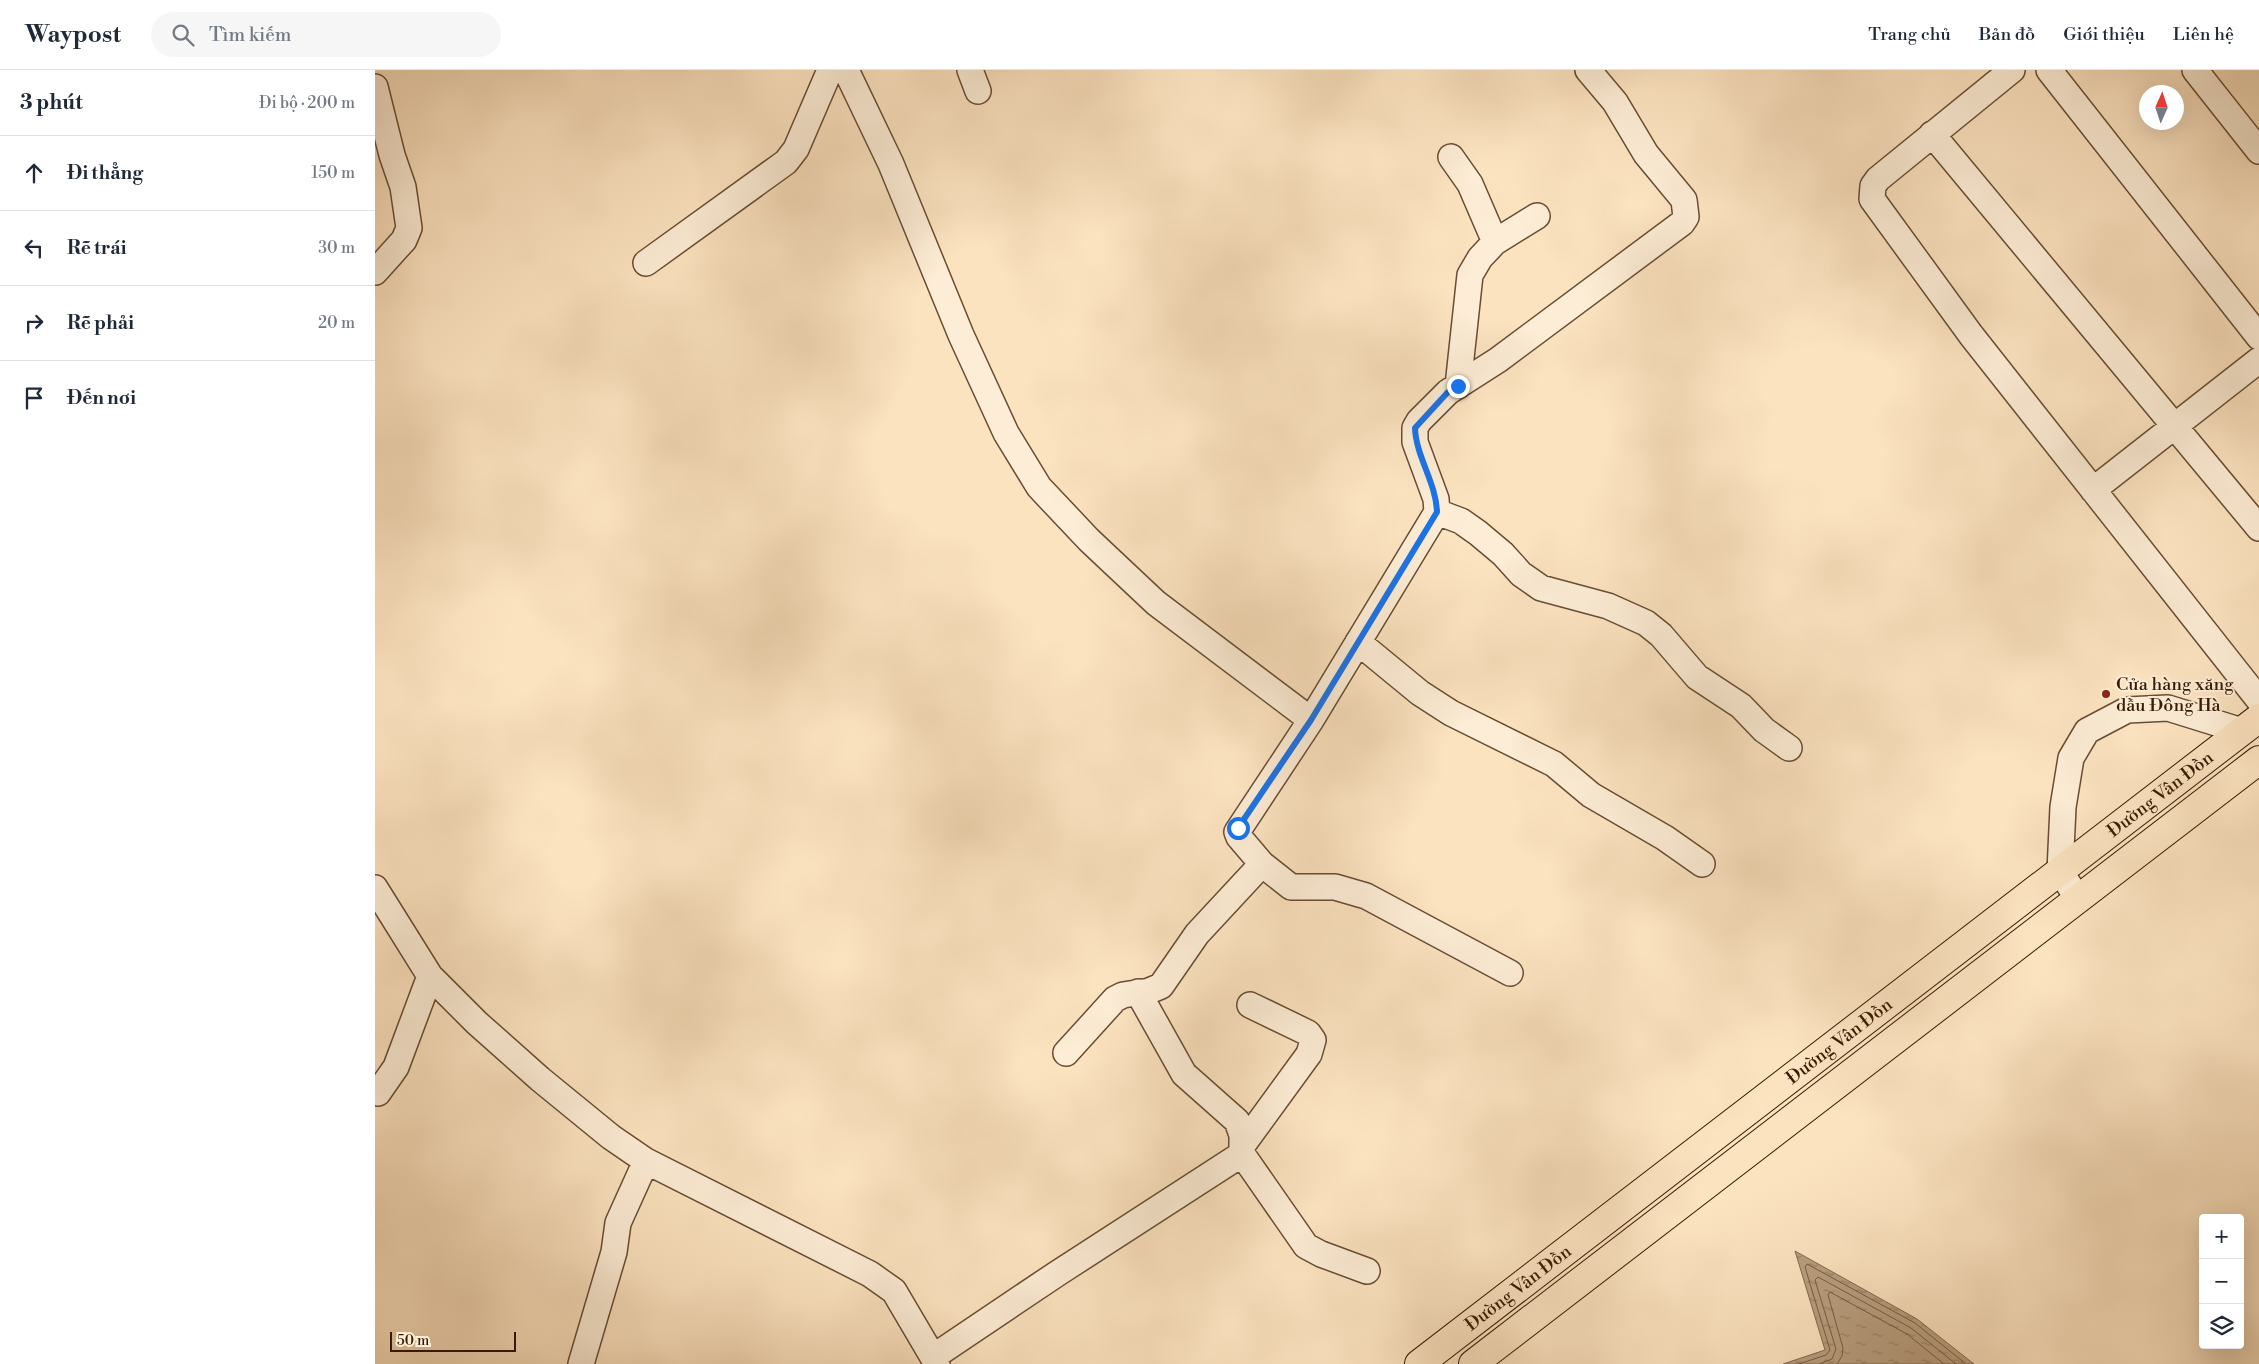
<!DOCTYPE html>
<html lang="vi">
<head>
<meta charset="utf-8">
<style>
	body { margin:0; font-family:"Libre Bodoni",serif; background:#f6f6f7; color:#1f2937 }
	.controls { position:absolute; right:15px; bottom:15px; display:grid; overflow:hidden; border-radius:5px; box-shadow:0 5px 20px #0002 }
	.controls button { width:45px; height:45px; display:grid; place-items:center; padding:0; border:0; border-bottom:1px solid #e0e1e3; background:#fff; color:#1f2937; font:25px sans-serif }
	.compass { position:absolute; left:1764px; top:15px; width:45px; height:45px; border-radius:50%; background:#fff; box-shadow:0 5px 20px #0002; rotate:3deg }
	.scale { position:absolute; left:15px; bottom:12px; width:126px; box-sizing:border-box; padding-left:5px; border:2px solid #371b04; border-top:0; font-size:14px; line-height:18px; white-space:nowrap; color:#371b04; -webkit-text-stroke:4px #fdedd6; paint-order:stroke }
	.stop { position:absolute; width:15px; height:15px; margin:-11px; border:4px solid #1a73e8; border-radius:50%; background:#fff }
	.stop.end { background:#1a73e8; border-color:#fff; box-shadow:0 1px 5px #0008 }
	.list { margin:0; padding:0; list-style:none }
	h2 { display:flex; justify-content:space-between; align-items:center; height:65px; margin:0; padding:0 20px; font-size:21px }
	h2 small { font-size:16px; font-weight:400; color:#747a83 }
	.list li { display:grid; grid-template-columns:32px 1fr auto; gap:15px; align-items:center; box-sizing:border-box; height:75px; padding:0 20px; border-top:1px solid #e0e1e3 }
	.list b { display:block; font-size:19px; white-space:nowrap }
	.list em { font-size:16px; font-style:normal; color:#747a83 }
	.icon { flex:none; width:28px; height:28px; fill:none; stroke:currentColor; stroke-width:2; stroke-linecap:round; stroke-linejoin:round }
	.map { position:relative; flex:none; width:1884px; height:1294px; overflow:hidden }
	header { display:flex; align-items:center; gap:30px; box-sizing:border-box; height:70px; padding:0 25px; background:#fff; border-bottom:1px solid #e0e1e3 }
	header strong { font-size:24px }
	nav { display:flex; gap:28px; margin-inline-start:auto; font-size:18px }
	.search { width:350px; height:45px; background:#f6f6f7; display:flex; align-items:center; gap:12px; box-sizing:border-box; padding:0 18px; border-radius:28px; color:#747a83; font-size:19px }
	main { display:flex }
	aside { flex:1; background:#fff }
	.map>svg:first-child { display:block }
</style>
</head>
<body>
<header>
<strong>Waypost</strong>
<div class="search"><svg class="icon" aria-label="search" viewBox="0 0 24 24"><circle cx="10" cy="10" r="6"/><path d="M15 15l6 6"/></svg>Tìm kiếm</div>
<nav><a>Trang chủ</a><a>Bản đồ</a><a>Giới thiệu</a><a>Liên hệ</a></nav>
</header>
<main>
<aside>
<h2>3 phút<small>Đi bộ · 200 m</small></h2>
<ul class="list">
<li><svg class="icon" aria-label="ahead" viewBox="0 0 24 24"><path d="M12 20V5M6 11l6-6 6 6"/></svg><div><b>Đi thẳng</b></div><em>150 m</em></li>
<li><svg class="icon" aria-label="left" viewBox="0 0 24 24"><path d="M17 20v-9H6M10 6l-5 5 5 5"/></svg><div><b>Rẽ trái</b></div><em>30 m</em></li>
<li><svg class="icon" aria-label="right" viewBox="0 0 24 24"><path d="M7 20v-9h11M14 6l5 5-5 5"/></svg><div><b>Rẽ phải</b></div><em>20 m</em></li>
<li><svg class="icon" aria-label="arrive" viewBox="0 0 24 24"><path d="M6 21V4h12l-3 4 3 4H6"/></svg><div><b>Đến nơi</b></div></li>
</ul>
</aside>
<div class="map">
<svg width="1884" height="1294" viewBox="0 0 1884 1294">
	<defs>
		<pattern id="water-ripples" width="26" height="14" patternUnits="userSpaceOnUse" patternTransform="scale(1.25)"><rect width="26" height="14" fill="#b99f80"/><path d="M2 4q2-2 4 0t4 0M15 11q2-2 4 0t4 0" fill="none" stroke="#978167"/></pattern>
	</defs>
	<rect width="100%" height="100%" fill="#fce3c0"/>
	<filter id="stains"><feTurbulence type="fractalNoise" baseFrequency=".004" numOctaves="4"/><feColorMatrix values="0 0 0 0 .2 0 0 0 0 .09 0 0 0 0 .02 0 0 0 .5 -.17"/></filter>
	<radialGradient id="worn" r=".72"><stop offset=".6" stop-color="#630" stop-opacity="0"/><stop offset="1" stop-color="#630" stop-opacity=".3"/></radialGradient>
	<path fill="url(#water-ripples)" stroke="#856a4e" d="M1420 1181 1542 1249 1599 1294H1408L1450 1280Z"/>
	<g fill="none" stroke-linecap="round" stroke-linejoin="round">
		<path stroke="#785d42" stroke-width="1" d="M1424 1294 1451 1285 1455 1280 1430 1197 1432 1194 1540 1253 1591 1294
			M1444 1294 1457 1289 1461 1279 1440 1210 1443 1207 1536 1258 1581 1294
			M1462 1294 1467 1286 1468 1278 1453 1225 1455 1222 1532 1264 1569 1294"/>
		<defs>
			<path id="minor" d="M471 0 516 94 586 265 631 363 664 417 714 470 781 533 936 650
				M595 0 603 21
				M1637 0 1503 109 1498 116 1497 129 1596 265 1884 630
				M1674 0 1884 267
				M1820 0 1884 81
				M0 17 17 85 28 117 34 158 29 170 0 202
				M1557 64 1884 458
				M1076 87 1095 114 1120 172
				M271 193 411 92 421 79 455 0
				M1083 316 1095 205 1105 188 1120 172 1162 146
				M1718 420 1884 290
				M1062 442 1086 451 1103 463 1128 484 1146 504 1166 518 1233 536 1271 553 1286 565 1322 607 1366 636 1389 660 1414 678
				M983 572 1045 623 1076 643 1179 694 1216 725 1290 768 1327 794
				M0 818 55 906 102 953 165 1009 236 1067 271 1091 495 1204 519 1221 562 1294
				M1703 829 1685 801 1688 737 1696 688 1712 661 1752 640 1793 638 1867 661
				M1135 903 991 826 960 817H916L887 794 864 767 862 762 936 650 1062 442 1061 429 1040 372V358L1044 351 1073 322 1123 290 1307 153 1311 147 1309 130 1271 84 1240 32 1213 0
				M763 922 809 1004 862 1051 867 1065V1084L931 1176 946 1184 992 1201
				M691 983 740 929 748 925 774 921 786 916 822 864 887 794
				M3 1023 21 997 55 906
				M867 1076 934 984 938 970 933 963 875 935
				M558 1287 683 1203 867 1084
				M206 1294 239 1182 243 1153 271 1091"/>
			<g id="major">
				<path id="s1" d="M1044 1294 1884 648"/>
				<path d="M1098 1294 1884 690"/>
			</g>
		</defs>
		<use href="#minor" stroke="#684d33" stroke-width="28"/>
		<use href="#major" stroke="#371b04" stroke-width="30"/>
		<use href="#minor" stroke="#fdedd6" stroke-width="25"/>
		<use href="#major" stroke="#fce3c0" stroke-width="28"/>
	</g>
	<g fill="none" stroke-linecap="round" stroke-linejoin="round">
		<path stroke="#1a73e8" stroke-width="6" d="M863 758 936 650 1062 442C1061 412 1041 387 1040 358L1073 322 1083 316"/>
	</g>
	<circle fill="#8f2418" stroke="#fdedd6" stroke-width="2" cx="1731" cy="624" r="5"/>
	<g text-anchor="middle" stroke-width="4" stroke-linejoin="round" paint-order="stroke">
		<g font-size="18" fill="#371b04" stroke="#fdedd6" text-anchor="start">
			<text x="1741" y="620">Cửa hàng xăng<tspan x="1741" dy="21">dầu Đông Hà</tspan></text>
		</g>
		<g font-size="18" fill="#371b04" stroke="#fdedd6">
			<text dy="6" stroke="none"><textPath href="#s1" startOffset="935">Đường Vân Đồn</textPath></text>
			<text dy="6" stroke="none"><textPath href="#s1" startOffset="530">Đường Vân Đồn</textPath></text>
			<text dy="6" stroke="none"><textPath href="#s1" startOffset="125">Đường Vân Đồn</textPath></text>
		</g>
	</g>
	<rect width="100%" height="100%" filter="url(#stains)"/>
	<rect width="100%" height="100%" fill="url(#worn)"/>
</svg>
<div class="controls">
<button>+</button>
<button>−</button>
<button><svg class="icon" aria-label="layers" viewBox="0 0 24 24"><path d="M12 4l9 5-9 5-9-5zM3 14l9 5 9-5"/></svg></button>
</div>
<svg class="compass" viewBox="-18 -18 36 36"><path d="M0-13l5 13h-10z" fill="#e53935"/><path d="M0 13l5-13h-10z" fill="#747a83"/></svg>
<div class="scale">50 m</div>
<div class="stop" style="left:863px;top:758px"></div>
<div class="stop end" style="left:1083px;top:316px"></div>
</div>
</main>
</body>
</html>
